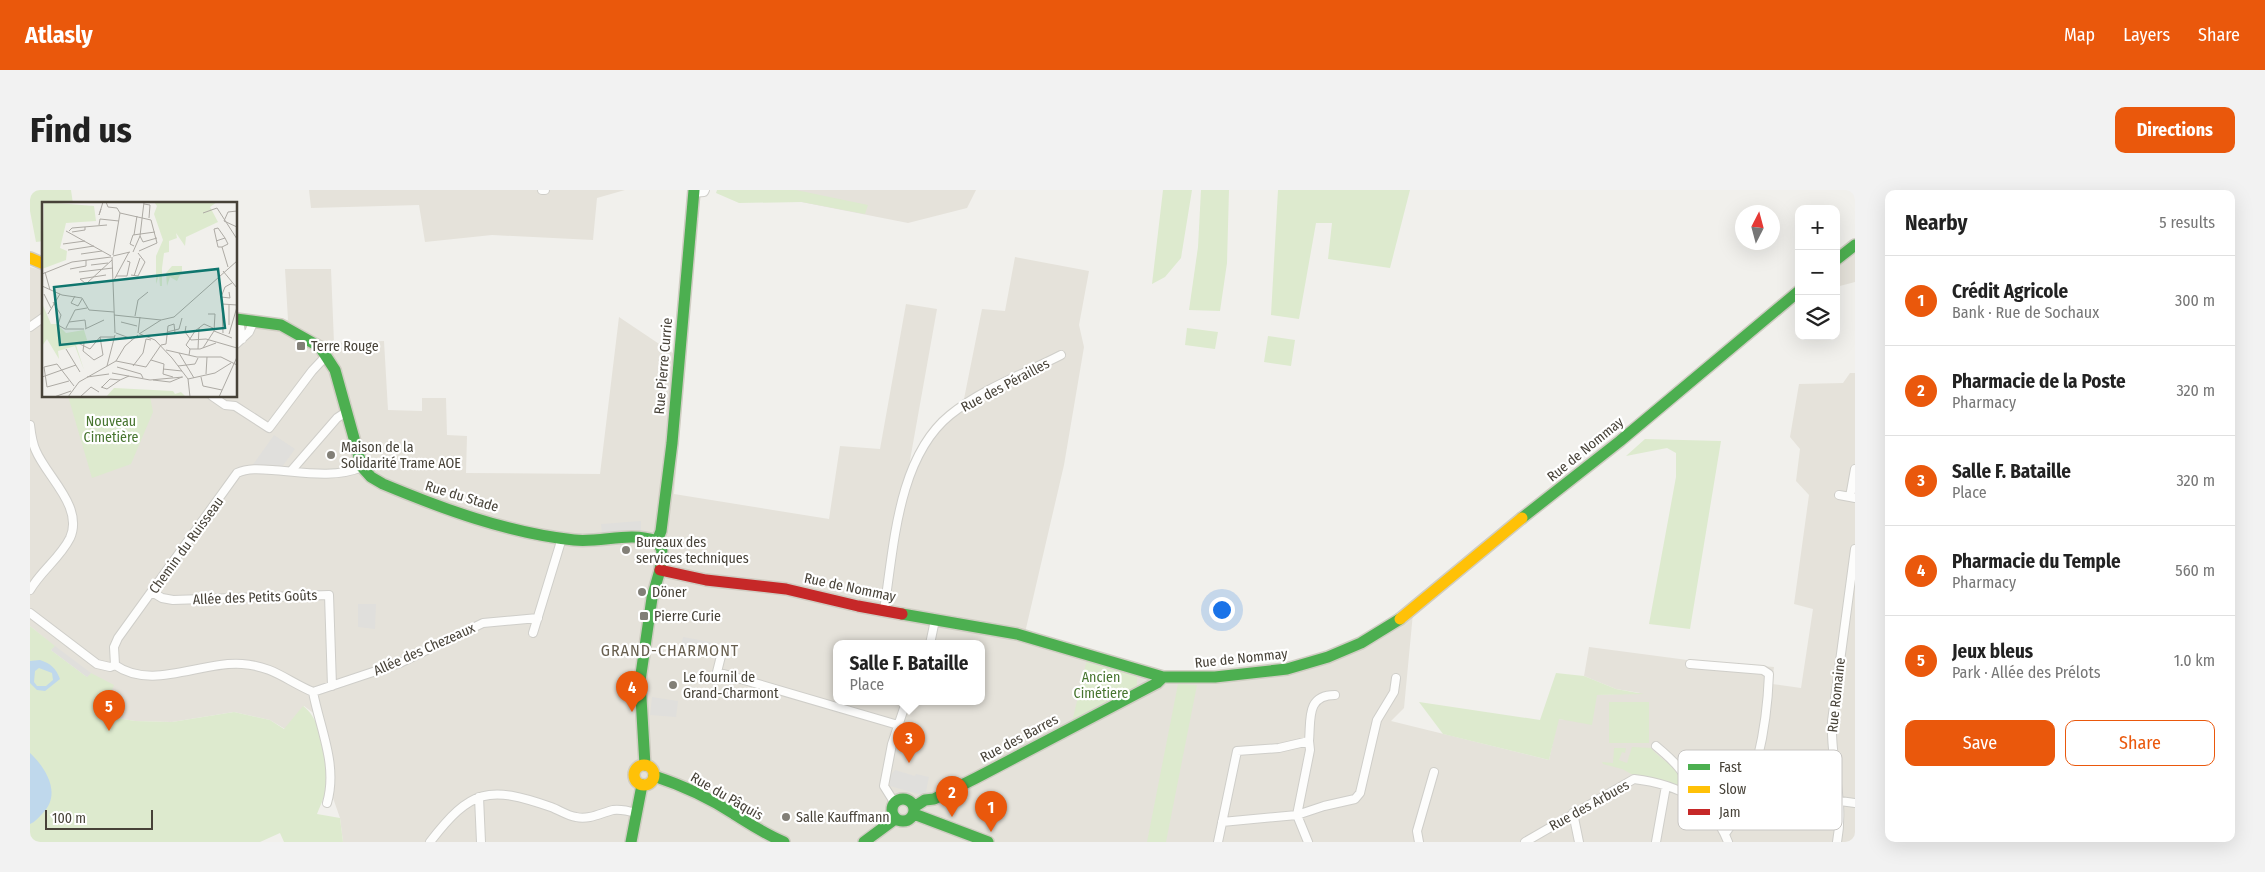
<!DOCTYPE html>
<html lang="en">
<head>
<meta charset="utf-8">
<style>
	body { margin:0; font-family:"Fira Sans Condensed",sans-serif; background:#f2f2f2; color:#222 }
	.controls { position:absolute; right:15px; top:15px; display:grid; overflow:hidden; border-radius:10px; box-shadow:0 5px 20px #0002 }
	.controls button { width:45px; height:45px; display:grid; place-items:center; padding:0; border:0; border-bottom:1px solid #e0e0e0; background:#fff; color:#222; font:25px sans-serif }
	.compass { position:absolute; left:1705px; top:15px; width:45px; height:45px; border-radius:50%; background:#fff; box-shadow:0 5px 20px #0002; rotate:6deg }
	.scale { position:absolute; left:15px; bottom:12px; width:108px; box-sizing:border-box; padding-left:5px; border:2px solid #474238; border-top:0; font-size:14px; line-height:18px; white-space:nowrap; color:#474238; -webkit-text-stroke:4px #fff; paint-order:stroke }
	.you { position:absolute; left:1191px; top:419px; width:18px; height:18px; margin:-12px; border:4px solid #fff; border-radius:50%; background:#1a73e8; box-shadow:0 0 0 8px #1a73e833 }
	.badge { display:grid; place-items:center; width:32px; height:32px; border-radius:50%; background:#ea580c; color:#fff; font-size:16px; font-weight:700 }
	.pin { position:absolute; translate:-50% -41px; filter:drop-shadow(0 1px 2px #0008) }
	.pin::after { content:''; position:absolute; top:26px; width:18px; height:15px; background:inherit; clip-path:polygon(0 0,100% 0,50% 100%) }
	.popup { position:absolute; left:803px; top:450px; width:152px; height:65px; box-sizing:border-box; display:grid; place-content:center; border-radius:10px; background:#fff; filter:drop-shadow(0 1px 4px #0005); font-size:16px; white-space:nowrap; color:#767676 }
	.popup b { font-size:19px; color:#222 }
	.popup::after { content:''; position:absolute; left:50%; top:100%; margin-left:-10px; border:10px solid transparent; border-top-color:#fff }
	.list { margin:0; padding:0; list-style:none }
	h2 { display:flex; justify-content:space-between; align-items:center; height:65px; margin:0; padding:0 20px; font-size:21px }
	h2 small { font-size:16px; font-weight:400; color:#767676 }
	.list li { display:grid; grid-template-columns:32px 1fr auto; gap:15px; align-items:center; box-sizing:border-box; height:90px; padding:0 20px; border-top:1px solid #e0e0e0 }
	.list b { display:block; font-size:19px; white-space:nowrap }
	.list p { margin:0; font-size:16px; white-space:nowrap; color:#767676 }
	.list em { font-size:16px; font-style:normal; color:#767676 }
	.actions { display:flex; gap:10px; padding:15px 20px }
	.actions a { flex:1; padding:11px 0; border:1px solid #ea580c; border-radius:10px; text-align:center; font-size:18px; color:#ea580c }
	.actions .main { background:#ea580c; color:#fff }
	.icon { flex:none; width:28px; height:28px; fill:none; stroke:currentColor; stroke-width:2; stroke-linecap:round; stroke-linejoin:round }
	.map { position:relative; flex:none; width:1825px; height:652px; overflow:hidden; border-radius:10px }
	header { display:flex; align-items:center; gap:30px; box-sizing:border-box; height:70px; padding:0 25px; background:#ea580c; color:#fff }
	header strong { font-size:24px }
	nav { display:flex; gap:28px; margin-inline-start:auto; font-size:18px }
	.intro { display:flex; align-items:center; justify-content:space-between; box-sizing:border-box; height:120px; padding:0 30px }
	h1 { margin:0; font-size:35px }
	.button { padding:12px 22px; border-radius:10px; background:#ea580c; color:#fff; font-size:18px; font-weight:700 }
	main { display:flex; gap:30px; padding:0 30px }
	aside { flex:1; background:#fff; border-radius:10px; box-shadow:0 5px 20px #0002 }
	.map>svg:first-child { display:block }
</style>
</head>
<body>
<header>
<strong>Atlasly</strong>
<nav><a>Map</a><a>Layers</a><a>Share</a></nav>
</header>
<div class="intro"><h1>Find us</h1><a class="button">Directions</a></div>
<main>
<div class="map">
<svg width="1825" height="652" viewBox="0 0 1825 652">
	<rect width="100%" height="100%" fill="#f1f0ec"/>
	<path fill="#e5e2da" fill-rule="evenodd" d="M279 0H595L567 8 563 50 462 45 395 52 389 15 281 18Z
		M710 0H946L937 18 878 33Z
		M1825 64V92L1806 97V79Z
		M985 67 1059 81 1049 135 1054 157 1034 275 994 447 1119 486 1271 477 1383 423 1374 518 1361 531 1519 570 1528 529 1539 530 1567 505 1610 503 1586 499 1554 486 1559 457 1665 471 1744 477 1742 494 1771 498 1783 419 1764 414 1779 305 1766 291 1770 259 1760 247 1769 194 1813 193 1820 183H1825V652H313L310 628 303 608 304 579 290 528 274 516 255 539 240 530 204 522 142 532 105 531 71 525 57 487 21 460 24 456 0 436V77L14 81V206H206V124L258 130 255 79H301L304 153 354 151 358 220 392 221V208H416L417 245 437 246 436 283 570 284 589 127 656 172 644 304 799 329 810 256 850 259 876 114 907 119 877 287 895 259 913 235 932 219 952 119 975 121ZM806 454H952V512H806Z"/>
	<path fill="#ddeace" d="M0 0H41L43 14H14V51L6 52 0 21Z
		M687 0H766L838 15 835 24 772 12 709 13 686 3Z
		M1133 0H1162L1151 68 1135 87 1122 94Z
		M1171 0H1199L1197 73 1190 121 1159 120 1168 57Z
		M1248 0H1380L1360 78 1298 69 1302 33H1286L1269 129 1241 125Z
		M1157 138 1188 142 1185 159 1155 155Z
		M1238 146 1265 150 1261 176 1234 172Z
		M38 206H120L123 222 101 274 62 288Z
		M1615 249 1691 251 1660 439 1619 434 1646 287V263L1637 258 1596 266Z
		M0 436 25 456 21 460 57 487 61 483 84 495 71 525 105 531 142 532 204 522 240 530 254 539 273 516C292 529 298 572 297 594 296 604 291 614 287 624L310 628 313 652H254L250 643 230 652H0Z
		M1057 469 1107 487V498L1042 532Z
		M1526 483 1554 486 1586 499 1614 504 1567 505 1562 535 1529 529 1519 570 1413 544 1389 512 1510 530Z
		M1148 494 1167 495 1136 652H1117Z
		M1579 512H1619V553H1579Z
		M1602 557 1621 558C1630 570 1654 580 1654 596L1652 598 1605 586 1592 579 1573 574 1572 572 1583 573 1584 558H1596L1595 563 1592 562 1589 570 1597 573Z"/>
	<path fill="#e0dfdc" d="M244 245 265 259 252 277 222 276Z
		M611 331V342L572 343 571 334Z
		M328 414H346L345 439 328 437Z
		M653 447 681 452 678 467 650 464Z
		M25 456 61 483 57 487 21 460Z
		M622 507 648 511 646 527 620 525Z
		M865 580 885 586 886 584 899 587 895 606 860 596V586Z"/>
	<path fill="#bfd8ec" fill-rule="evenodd" d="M10 470C21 474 26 478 30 489L15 501 7 500 0 493V471ZM9 478 22 483 23 490 16 496H7L4 492 5 481Z
		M0 563C17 579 32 605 12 624 8 628 5 632 0 634Z"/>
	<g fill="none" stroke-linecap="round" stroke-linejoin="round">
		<defs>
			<path id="street" d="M512 0H515
				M663 3 674 2 675 0
				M209 130 212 149
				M0 137 14 127
				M206 154 219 142 224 131
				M182 206 195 215 205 216 239 238 282 181 297 165
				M0 235C1 244 2 253 6 261 17 287 54 317 40 348 30 368 11 381 0 400
				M1825 279 1820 307 1825 308
				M261 281 307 228 316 222
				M1809 305 1820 307
				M122 402 132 408 143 410 299 405 302 496
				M854 420C864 358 867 268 920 225 952 199 994 184 1031 165
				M0 423 67 474 80 477 85 475
				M503 443 532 348
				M900 454 905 430
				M691 466 687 482 868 535
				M1660 474 1733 480 1739 484C1737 536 1726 601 1695 644
				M85 475 84 457 88 448 207 283C218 278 230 279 242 280 271 282 304 289 332 277
				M85 475C122 501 171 471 212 474 243 476 257 491 283 502
				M283 502 370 473 453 433 508 428
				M283 502C290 539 308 575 297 613
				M1279 551C1281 529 1276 505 1305 505
				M1626 556C1644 571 1657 583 1664 607
				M449 607 451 652
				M1810 611 1825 613
				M864 612 854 596 862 554 876 512
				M1543 623 1549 652
				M1267 625 1278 652
				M1192 632 1267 625 1294 616 1325 609 1330 603 1347 530 1364 502 1366 488
				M400 652C441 599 458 595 521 617 529 620 538 626 546 627 559 630 571 623 583 620 591 619 599 621 606 623
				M1188 652 1207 561 1249 558 1279 551 1280 560 1267 625
				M1389 652 1387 641 1404 582
				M1495 652 1604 589C1646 594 1682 610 1698 652
				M1626 652 1636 596
				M1807 652C1815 611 1800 572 1802 531L1825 359"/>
			<path id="fast" d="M1806 70 1825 55
				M206 129 251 135 290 157 305 180 332 277 341 287 353 294C413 319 478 343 544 350 572 353 599 341 627 351
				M1492 328 1590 251 1769 101
				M627 351 631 341 642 253 664 0
				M872 424 987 444 1133 487H1185L1257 479 1298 467 1331 453 1370 429
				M615 575 610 491 622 408 630 380 632 360 627 351
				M624 586C651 595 680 608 704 624 723 636 733 643 754 652
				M862 620a11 11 0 1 1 22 0a11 11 0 1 1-22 0Z
				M884 617 895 610 904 609 946 588 1127 493 1133 487
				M884 624 958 652
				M601 652 612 595
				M834 652 865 629"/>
			<path id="slow" d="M0 68 14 74
				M1370 429 1492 328
				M604 585a10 10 0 1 1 20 0a10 10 0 1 1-20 0Z"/>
			<path id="jam" d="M630 380 676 390 756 399 828 416 872 424"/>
		</defs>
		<use href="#street" stroke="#cfcec9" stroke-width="10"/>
		<use href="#fast" stroke="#d0cdc3" stroke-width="14"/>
		<use href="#slow" stroke="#d0cdc3" stroke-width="14"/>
		<use href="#jam" stroke="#d0cdc3" stroke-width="14"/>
		<use href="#street" stroke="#fdfdfc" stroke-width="8"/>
		<use href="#fast" stroke="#4caf50" stroke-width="11"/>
		<use href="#slow" stroke="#ffc107" stroke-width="11"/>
		<use href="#jam" stroke="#c62828" stroke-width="11"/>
	</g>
	<g fill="#827f77" stroke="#fff" stroke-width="2">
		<rect x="266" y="151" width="10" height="10" rx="2.5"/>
		<circle cx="301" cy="265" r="5"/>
		<circle cx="596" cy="360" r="5"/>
		<circle cx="612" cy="402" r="5"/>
		<rect x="609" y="421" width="10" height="10" rx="2.5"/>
		<circle cx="643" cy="495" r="5"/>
		<circle cx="756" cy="627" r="5"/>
	</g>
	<g text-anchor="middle" stroke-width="4.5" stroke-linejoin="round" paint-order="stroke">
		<g font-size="14" fill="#474238" stroke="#fff" text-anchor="start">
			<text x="281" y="161">Terre Rouge</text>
			<text x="311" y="262">Maison de la<tspan x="311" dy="16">Solidarité Trame AOE</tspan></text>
			<text x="606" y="357">Bureaux des<tspan x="606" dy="16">services techniques</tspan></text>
			<text x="622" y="407">Döner</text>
			<text x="624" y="431">Pierre Curie</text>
			<text x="653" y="492">Le fournil de<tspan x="653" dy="16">Grand-Charmont</tspan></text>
			<text x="766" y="632">Salle Kauffmann</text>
		</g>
		<g font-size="14" fill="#474238" stroke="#fff">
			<text transform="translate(633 176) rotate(-85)" y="5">Rue Pierre Currie</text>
			<text transform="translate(975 195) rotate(-28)" y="5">Rue des Pérailles</text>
			<text transform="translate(1555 259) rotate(-39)" y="5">Rue de Nommay</text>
			<text transform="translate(432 306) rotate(17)" y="5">Rue du Stade</text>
			<text transform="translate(156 355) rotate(-54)" y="5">Chemin du Ruisseau</text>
			<text transform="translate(820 397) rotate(12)" y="5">Rue de Nommay</text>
			<text transform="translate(225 407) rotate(-2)" y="5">Allée des Petits Goûts</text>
			<text transform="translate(394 459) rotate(-24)" y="5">Allée des Chezeaux</text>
			<text transform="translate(1211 468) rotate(-6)" y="5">Rue de Nommay</text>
			<text transform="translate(1806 505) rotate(-84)" y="5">Rue Romaine</text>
			<text transform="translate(989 548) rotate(-28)" y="5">Rue des Barres</text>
			<text transform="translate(697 606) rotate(30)" y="5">Rue du Pâquis</text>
			<text transform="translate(1559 615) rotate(-29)" y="5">Rue des Arbues</text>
		</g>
		<g font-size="14" fill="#47752f" stroke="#fff">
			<text x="81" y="236">Nouveau<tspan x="81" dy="16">Cimetière</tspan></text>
			<text x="1071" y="492">Ancien<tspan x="1071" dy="16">Cimétiere</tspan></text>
		</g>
		<g font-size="16" letter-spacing="1" fill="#696050" stroke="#fff">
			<text x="640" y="466">GRAND-CHARMONT</text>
		</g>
	</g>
	<g transform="translate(12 12)">
		<rect width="195" height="195" fill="#f1f0ec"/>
		<path d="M2 0 52 4 54 19 24 21 18 46 25 49 24 58 0 67ZM112 0H175L168 5 176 20 144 35 143 44 134 31 135 36 127 39V50L122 51 120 66V84H118L117 73 114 82V54L121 38 112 12 115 4ZM130 64H140V69L135 79 128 75 125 84 124 71ZM0 101 9 122H15L24 131 42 128 46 141 34 143 42 168 33 144 16 149 17 157 5 137 0 144ZM72 186 131 189 133 192 139 190 143 194 64 195Z" fill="#ddeace"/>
		<path fill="none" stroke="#adaaa4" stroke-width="1" d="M64 0 66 5 75 6 78 11 109 18 115 41 97 49M102 2 108 3 107 16M59 7 57 13 61 0M195 9 186 10 182 19 195 25M161 11 175 6 195 37M57 23 58 17 77 19M24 29 69 54M27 29 30 26 65 23M30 30 43 28V25M92 33 95 14M98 34 101 40 115 36M174 39 183 36 186 42 180 45M21 42 43 39M92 44 88 42 91 33 113 30M180 45H176L172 27 176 26 183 36M180 45 186 65M26 48 52 44M91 50 98 34 102 0M39 52 60 49M71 53 78 11M71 54 88 50M70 55 73 131M49 63 66 61M28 67 44 64V58M181 69 195 86M3 70 8 88M37 70 71 66M0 72 30 60 69 55M89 73 96 74 103 60 96 51M74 74H85L88 60 85 59M92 74 98 56M72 78 87 50M58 80 43 81 38 77 64 73M45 81 70 58M0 84 20 93 40 96 47 108 72 110M187 90 188 96 179 95 183 85 190 81M2 92 9 106M33 94 29 101 36 104 40 97M180 99 181 131M11 100 19 113 16 123 23 127H42M180 102 195 103M187 102V123M6 112 18 92M166 112H173L172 129 190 136M72 113 119 118 132 115 195 59M93 114 96 98 106 90M27 120 43 118 44 126M79 120 95 124M144 124 143 130 149 138 164 137 195 146M24 126 33 108 45 106M43 127 62 118M125 130 137 127 140 116M74 131 90 137M96 131 98 115M97 132 119 118M98 132 113 138 130 156 146 177 148 195M187 132 195 105M36 141 48 147 58 135H73M42 141 41 149 52 158 61 153 58 135M161 146 172 129M24 147 38 170M148 147H158L174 141M156 147 157 126M124 148 155 155H179L195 163M137 151 152 176M147 153 148 147 144 143 153 129 162 122 171 126M109 158 122 162 121 172 131 175M74 159 104 165 119 143 124 142 126 124 132 122 133 131M65 164 73 133M91 164 101 151 104 137 109 138M136 164 153 162 156 156M75 165 99 172 101 176M121 167 140 169M70 171 108 178 141 175M164 172 165 155M0 175 34 163M45 175 67 172M159 175 161 184 180 188M146 177 173 171 189 161M111 178 128 180 140 175M27 179 5 185 2 165 15 162 32 184M59 185 65 187 78 178M60 185 68 177 78 178 87 174M12 195 29 189M26 195 37 180 74 159 83 144 96 133M38 195 49 185 57 190M177 195 195 155"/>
		<path fill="#0f766e" fill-opacity="0.15" stroke="#0f766e" stroke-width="2.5" d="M176 67 183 126 18 143 12 85Z"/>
		<rect width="195" height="195" fill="none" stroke="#474238" stroke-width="2.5"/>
	</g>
	<rect x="1648" y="560" width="164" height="80" rx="8" fill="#fff" stroke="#c8c6c3" stroke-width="1"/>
	<rect x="1658" y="574" width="22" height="6" fill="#4caf50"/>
	<rect x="1658" y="596" width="22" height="7" fill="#ffc107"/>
	<rect x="1658" y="619" width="22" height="6" fill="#c62828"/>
	<g font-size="14" fill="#474238">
		<text x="1689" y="582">Fast</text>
		<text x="1689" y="604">Slow</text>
		<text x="1689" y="627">Jam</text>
	</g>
</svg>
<div class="controls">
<button>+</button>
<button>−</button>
<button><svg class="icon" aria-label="layers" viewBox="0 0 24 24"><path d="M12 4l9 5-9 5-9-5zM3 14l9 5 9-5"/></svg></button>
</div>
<svg class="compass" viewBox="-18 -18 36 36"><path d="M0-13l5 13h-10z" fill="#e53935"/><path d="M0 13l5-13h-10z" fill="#767676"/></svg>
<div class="scale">100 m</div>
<div class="you"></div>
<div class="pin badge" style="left:961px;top:642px">1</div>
<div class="pin badge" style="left:922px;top:627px">2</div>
<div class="pin badge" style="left:879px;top:573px">3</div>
<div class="popup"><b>Salle F. Bataille</b>Place</div>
<div class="pin badge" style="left:602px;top:522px">4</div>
<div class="pin badge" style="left:79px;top:541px">5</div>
</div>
<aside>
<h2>Nearby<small>5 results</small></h2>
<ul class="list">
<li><span class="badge">1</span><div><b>Crédit Agricole</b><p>Bank · Rue de Sochaux</p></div><em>300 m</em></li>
<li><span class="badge">2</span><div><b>Pharmacie de la Poste</b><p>Pharmacy</p></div><em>320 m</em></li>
<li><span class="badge">3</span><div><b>Salle F. Bataille</b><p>Place</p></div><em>320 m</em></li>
<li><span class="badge">4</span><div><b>Pharmacie du Temple</b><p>Pharmacy</p></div><em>560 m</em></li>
<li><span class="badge">5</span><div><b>Jeux bleus</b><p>Park · Allée des Prélots</p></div><em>1.0 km</em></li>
</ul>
<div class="actions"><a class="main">Save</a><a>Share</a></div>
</aside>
</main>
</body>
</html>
